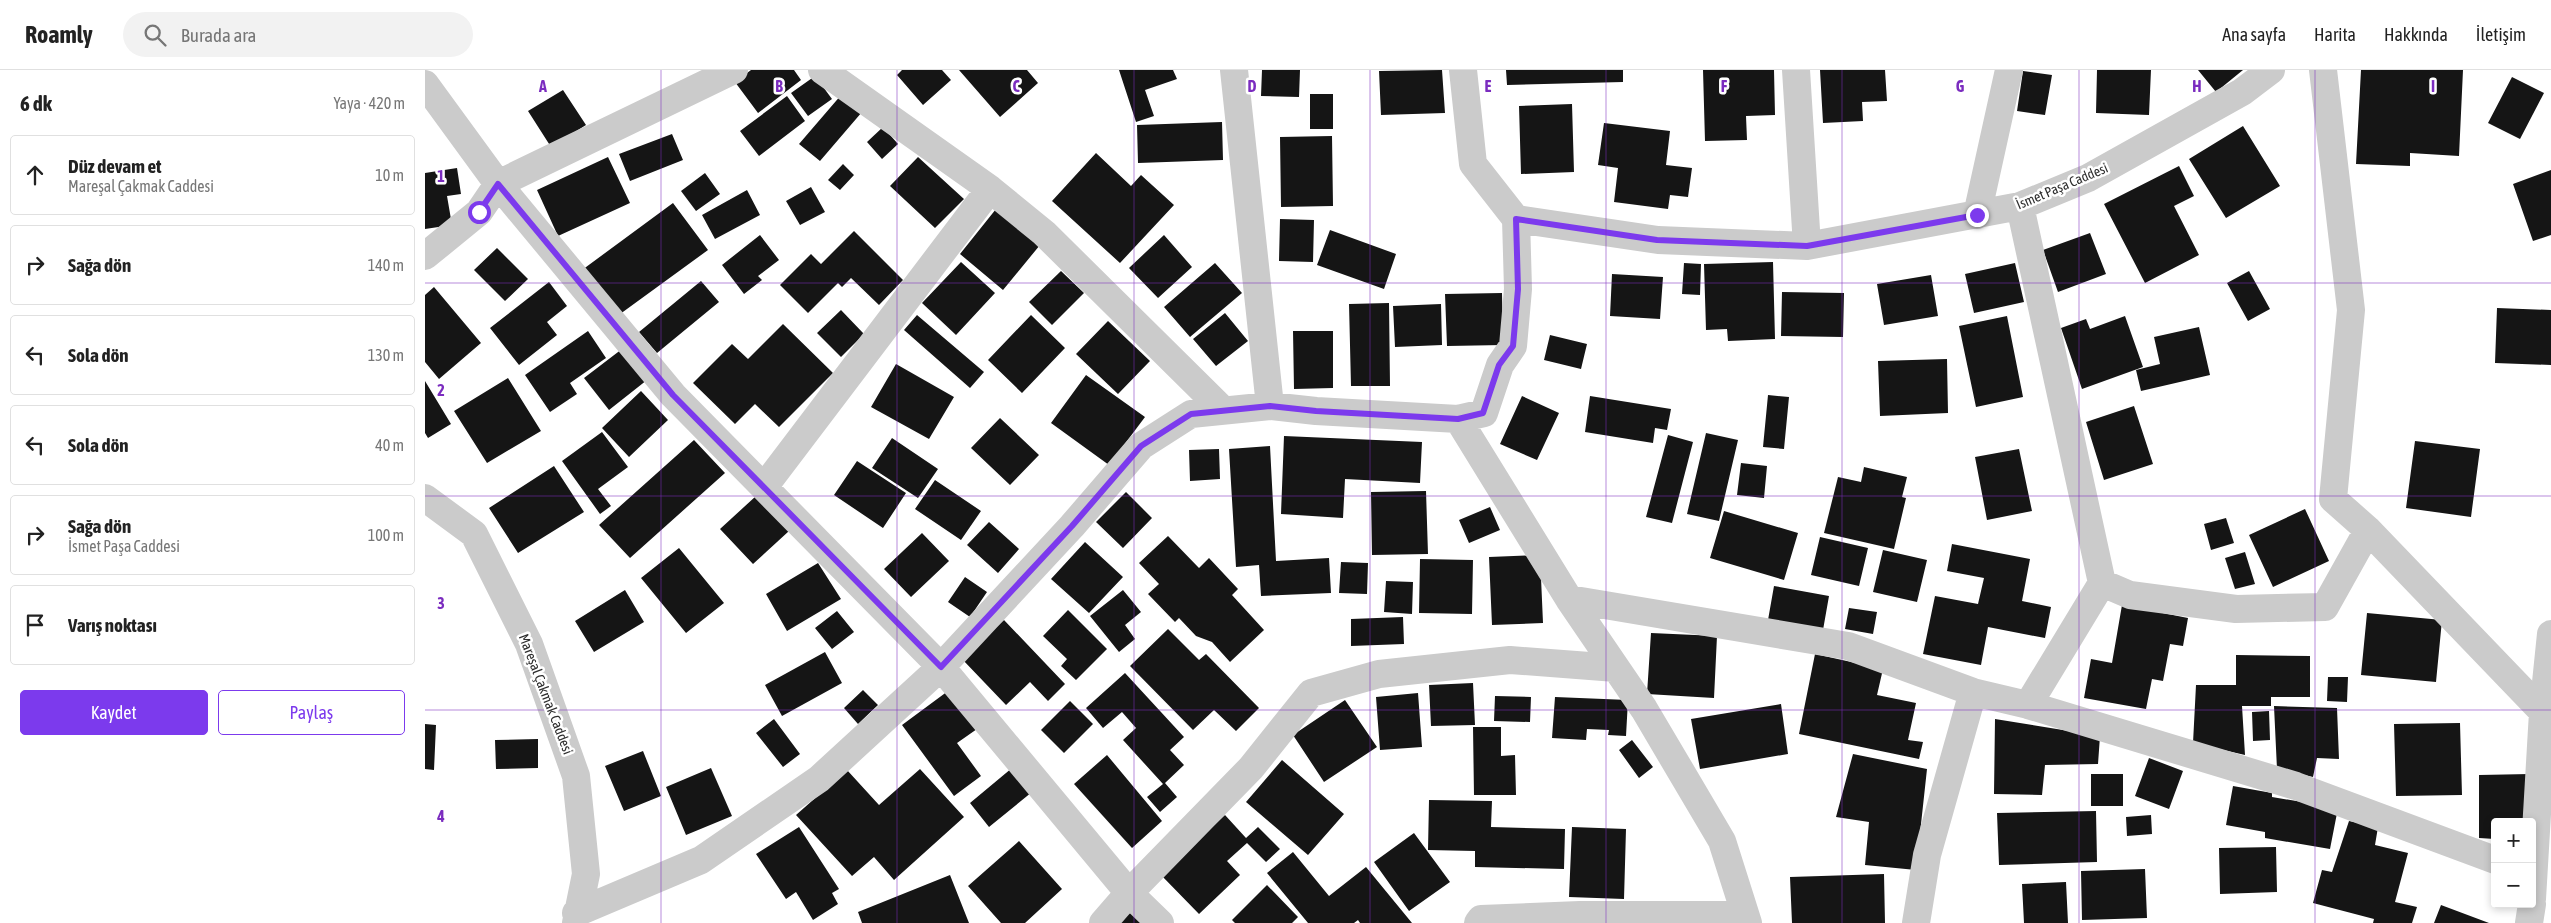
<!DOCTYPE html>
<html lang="tr">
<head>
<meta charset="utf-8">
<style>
	body { margin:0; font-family:"Asap Condensed",sans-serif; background:#f2f2f2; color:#222 }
	.controls { position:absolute; right:15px; bottom:15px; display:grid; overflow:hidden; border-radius:5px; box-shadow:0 2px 8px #0003 }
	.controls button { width:45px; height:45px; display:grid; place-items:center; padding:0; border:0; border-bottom:1px solid #e0e0e0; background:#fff; color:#222; font:25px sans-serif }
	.stop { position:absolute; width:15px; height:15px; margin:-11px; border:4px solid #7c3aed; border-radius:50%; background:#fff }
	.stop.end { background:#7c3aed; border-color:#fff; box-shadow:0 1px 5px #0008 }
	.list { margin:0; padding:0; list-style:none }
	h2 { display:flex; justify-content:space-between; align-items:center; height:65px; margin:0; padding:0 20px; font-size:21px }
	h2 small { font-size:16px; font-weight:400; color:#767676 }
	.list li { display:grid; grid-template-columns:32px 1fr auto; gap:15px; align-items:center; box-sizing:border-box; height:80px; margin:0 10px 10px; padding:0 10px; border:1px solid #e0e0e0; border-radius:5px }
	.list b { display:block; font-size:19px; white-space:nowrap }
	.list p { margin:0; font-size:16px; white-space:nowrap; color:#767676 }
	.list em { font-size:16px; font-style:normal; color:#767676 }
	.actions { display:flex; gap:10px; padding:15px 20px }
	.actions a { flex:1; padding:11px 0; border:1px solid #7c3aed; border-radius:5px; text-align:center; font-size:18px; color:#7c3aed }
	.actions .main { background:#7c3aed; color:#fff }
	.icon { flex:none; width:28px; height:28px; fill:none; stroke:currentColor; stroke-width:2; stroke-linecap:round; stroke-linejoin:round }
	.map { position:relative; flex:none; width:2126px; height:853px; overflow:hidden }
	header { display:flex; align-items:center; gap:30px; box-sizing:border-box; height:70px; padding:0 25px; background:#fff; border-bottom:1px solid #e0e0e0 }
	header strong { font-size:24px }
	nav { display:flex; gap:28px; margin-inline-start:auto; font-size:18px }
	.search { width:350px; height:45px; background:#f2f2f2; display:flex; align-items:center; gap:12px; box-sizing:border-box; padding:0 18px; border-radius:28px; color:#767676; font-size:19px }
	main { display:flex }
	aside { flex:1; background:#fff }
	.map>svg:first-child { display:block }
</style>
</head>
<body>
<header>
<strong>Roamly</strong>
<div class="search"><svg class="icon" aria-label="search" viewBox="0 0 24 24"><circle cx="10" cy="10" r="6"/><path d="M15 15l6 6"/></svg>Burada ara</div>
<nav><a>Ana sayfa</a><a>Harita</a><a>Hakkında</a><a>İletişim</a></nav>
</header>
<main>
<aside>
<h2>6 dk<small>Yaya · 420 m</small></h2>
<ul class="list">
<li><svg class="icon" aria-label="ahead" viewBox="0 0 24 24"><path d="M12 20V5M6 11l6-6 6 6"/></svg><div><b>Düz devam et</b><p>Mareşal Çakmak Caddesi</p></div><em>10 m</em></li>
<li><svg class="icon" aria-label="right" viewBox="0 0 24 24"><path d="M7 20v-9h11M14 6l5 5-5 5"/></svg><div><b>Sağa dön</b></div><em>140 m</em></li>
<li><svg class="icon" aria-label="left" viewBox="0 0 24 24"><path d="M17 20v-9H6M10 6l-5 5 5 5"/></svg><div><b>Sola dön</b></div><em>130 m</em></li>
<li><svg class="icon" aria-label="left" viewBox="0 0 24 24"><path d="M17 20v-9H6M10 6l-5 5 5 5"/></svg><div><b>Sola dön</b></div><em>40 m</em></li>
<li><svg class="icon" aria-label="right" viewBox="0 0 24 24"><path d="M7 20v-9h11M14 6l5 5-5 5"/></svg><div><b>Sağa dön</b><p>İsmet Paşa Caddesi</p></div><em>100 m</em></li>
<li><svg class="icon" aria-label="arrive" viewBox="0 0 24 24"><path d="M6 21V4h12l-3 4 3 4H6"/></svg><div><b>Varış noktası</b></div></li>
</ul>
<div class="actions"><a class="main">Kaydet</a><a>Paylaş</a></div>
</aside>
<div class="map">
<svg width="2126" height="853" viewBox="0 0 2126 853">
	<rect width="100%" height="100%" fill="#fff"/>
	<path fill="#151515" d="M326 0H369L376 10 333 43 310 12Z
		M477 0H517L526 10 498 35 472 5Z
		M534 0H602L613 13 575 47Z
		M694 0H748L752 9 720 20 729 46 711 52Z
		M837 0H875L874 27 836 26Z
		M1017 0 1020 43 956 45 954 1Z
		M1081 0H1198V12L1082 15Z
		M1278 0H1349L1350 45 1321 46 1322 70 1280 71Z
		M1395 0H1460L1462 31 1437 32 1438 51 1398 53Z
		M1672 0H1726L1724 45 1671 43Z
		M1773 0H1818L1791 22Z
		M1936 0H2038L2034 86 1985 83V96L1931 94Z
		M1598 1 1627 5 1620 45 1592 41Z
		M390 6 407 29 383 46 366 23Z
		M2087 7 2119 23 2095 69 2063 53Z
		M138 20 161 55 126 77 103 41Z
		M417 24 437 42 395 91 374 74Z
		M885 24H908V59H885Z
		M362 26 380 51 334 86 315 61Z
		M1147 34 1149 102 1096 104 1094 36Z
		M797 52 798 90 713 93 712 55Z
		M1179 53 1245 61 1241 95 1267 98 1263 127 1245 125 1243 139 1189 132 1193 98 1173 95Z
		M1818 56 1855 116 1801 148 1764 89Z
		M458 57 473 74 457 89 442 72Z
		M247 64 258 90 205 111 194 84Z
		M907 66 908 136 856 137 855 67Z
		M671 83 706 116 716 105 749 135 695 193 627 131Z
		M183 87 205 133 133 166 112 120Z
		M493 87 539 129 510 158 465 116Z
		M418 94 429 105 415 120 403 110Z
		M1754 96 1769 126 1749 136 1774 185 1720 213 1679 134Z
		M32 98 36 124 22 126 27 155 0 159V103Z
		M2126 100V165L2108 171 2088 114Z
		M280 103 295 124 271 141 256 121Z
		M386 117 400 142 375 155 361 131Z
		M322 120 335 145 290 169 277 145Z
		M248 133 283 180 191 247 157 200Z
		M571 139 615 175 578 220 535 184Z
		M855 149 889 150 888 192 854 191Z
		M905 160 971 184 959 219 892 195Z
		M429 161 478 210 454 235 426 208 417 217 413 213 383 243 355 215 386 184 396 194Z
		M1665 163 1681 204 1633 222 1618 180Z
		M335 165 354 190 333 206 337 210 319 224 297 195Z
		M739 165 767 197 733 228 704 198Z
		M72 178 103 209 80 231 49 200Z
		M536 192 570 223 531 265 497 233Z
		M1348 192 1350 269 1303 271 1302 259 1281 260 1279 194Z
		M790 193 817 223 765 267 739 237Z
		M1259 193 1276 194 1275 225 1257 224Z
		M1590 193 1599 232 1549 243 1540 204Z
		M636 201 659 223 627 255 604 232Z
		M1824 201 1845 239 1823 251 1802 213Z
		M1187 204 1238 207 1235 249 1185 246Z
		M1506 205 1513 246 1459 255 1452 214Z
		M276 211 294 232 232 283 214 262Z
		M124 212 142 236 122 252 132 265 94 295 65 258Z
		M9 217 56 273 14 309 0 292V225Z
		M1357 222 1419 223 1418 267 1356 266Z
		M1077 223 1078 275 1022 276 1020 224Z
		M964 233 965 316H926L924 234Z
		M1016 234 1017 275 970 277 968 236Z
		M2072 238 2126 240V295L2070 293Z
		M416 240 439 264 416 287 392 263Z
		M800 243 823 271 791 296 768 269Z
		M492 245 559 302 545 318 479 260Z
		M606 245 640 278 597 323 563 290Z
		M1582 246 1598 327 1551 337 1534 256Z
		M1700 246 1718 297 1657 319 1636 258 1661 249 1665 259Z
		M683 251 725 291 693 324 651 284Z
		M358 254 408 303 354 357 330 334 310 354 268 313 307 274 323 289Z
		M1774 257 1785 305 1716 321 1711 300 1735 294 1729 267Z
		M163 261 181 288 145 313 152 324 125 342 100 305Z
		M868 261H908V318L869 319Z
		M1125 265 1162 274 1156 299 1119 290Z
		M197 279 222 310 184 340 159 308Z
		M1522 289 1523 343 1455 346 1453 291Z
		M471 294 529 327 504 369 446 337Z
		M661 305 720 347 684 395 626 353Z
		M83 308 116 361 62 393 29 341Z
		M0 311 26 354 3 368 0 363Z
		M216 321 243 350 204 387 177 358Z
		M1343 325 1364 327 1359 379 1338 377Z
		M1097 326 1134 343 1112 390 1075 374Z
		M1165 326 1246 339 1242 360 1230 358 1228 373 1160 362Z
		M1709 336 1728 394 1679 410 1661 352Z
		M575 348 614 385 585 415 546 378Z
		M177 362 203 397 173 419 186 436 175 444 137 391Z
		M1281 363 1313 370 1294 451 1262 444Z
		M1243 365 1268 372 1247 453 1221 447Z
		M859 366 997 372 995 413 920 409 918 448 856 444Z
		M467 368 513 399 493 428 447 398Z
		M269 370 300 403 205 488 174 455Z
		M1990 371 2055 379 2046 447 1981 438Z
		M845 376 851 491 904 488 906 523 836 526 834 495 811 497 804 379Z
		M794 379 795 409 765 411 764 380Z
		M1594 379 1607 441 1562 450 1550 387Z
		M432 391 481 423 458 458 409 425Z
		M1316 393 1342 396 1339 428 1312 425Z
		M129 396 159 442 93 483 64 438Z
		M1439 397 1482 407 1477 427 1481 428 1469 479 1399 463 1413 407 1436 412Z
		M510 410 556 441 536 470 490 439Z
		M1001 421 1003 484 947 485 946 422Z
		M701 422 727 448 698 478 671 452Z
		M331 426 364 461 328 494 295 459Z
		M1065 437 1075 460 1044 473 1034 450Z
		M1880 439 1904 491 1848 517 1824 465Z
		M1299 441 1373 463 1359 510 1285 488Z
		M1801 448 1809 473 1786 480 1779 454Z
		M564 452 594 479 573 503 542 475Z
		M497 463 524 491 486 527 459 499Z
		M743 466 774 498 784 488 813 519 807 525 839 560 805 592 787 572 771 566 754 548 750 552 723 524 734 514 714 493Z
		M1395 467 1443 478 1434 516 1386 505Z
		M660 472 698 507 664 543 626 509Z
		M1527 474 1605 489 1597 531 1626 537 1620 568 1563 557 1556 595 1498 584 1510 526 1553 534 1559 508 1522 501Z
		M254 478 299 533 261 563 216 508Z
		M1458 480 1502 490 1492 532 1448 522Z
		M1820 482 1830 514 1810 519 1800 488Z
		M1115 485 1118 553 1067 555 1064 487Z
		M995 489 1048 490 1047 544 994 543Z
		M916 492 943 493 942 524 914 523Z
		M393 493 416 529 362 561 341 524Z
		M540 507 562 522 545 547 523 532Z
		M961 511 988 512 987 544 959 542Z
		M1349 516 1404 526 1398 560 1343 550Z
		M200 520 219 552 169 582 150 551Z
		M698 520 716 542 700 555 710 569 694 582 665 546Z
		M1697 535 1763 548 1758 576 1745 574 1738 611 1727 609 1721 639 1659 628 1666 589 1687 593Z
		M1424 538 1452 542 1448 564 1420 559Z
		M643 540 682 579 651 610 636 596 642 589 618 566Z
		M412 541 429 562 407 579 390 558Z
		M1942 543 2017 550 2011 612 1936 605Z
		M978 547 979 574 926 576V549Z
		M579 550 640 614 623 631 605 612 581 635 537 589Z
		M743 559 774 590 781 584 834 638 811 661 789 640 768 660 705 596Z
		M1226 563 1292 566 1289 628 1222 624Z
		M400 582 417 613 357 646 340 615Z
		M1390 584 1458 599 1452 625 1491 633 1483 670 1498 672 1494 689 1374 664Z
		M1811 585 1885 586V627H1846V636H1817L1820 685 1768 673 1771 615H1811Z
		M700 603 759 667 745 680 759 695 740 713 752 727 735 742 722 727 738 714 698 670 711 658 697 642 678 658 661 638Z
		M1903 607H1923L1922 632 1902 631Z
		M1048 613 1050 655 1006 656 1004 615Z
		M438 620 453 635 433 654 419 638Z
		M523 621 552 659 532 673 556 706 529 726 477 655Z
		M993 623 997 677 955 680 951 627Z
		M1070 626 1106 627 1105 652 1069 651Z
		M1130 627 1203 630 1201 666 1183 665 1184 660 1162 659 1161 670 1127 668Z
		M920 630 952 677 899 712 868 665Z
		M645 631 668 654 639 683 616 660Z
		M1356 634 1363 684 1275 699 1266 649Z
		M1849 636 1912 638 1914 689 1892 688 1888 707 1852 699Z
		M1844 641 1845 670 1828 671 1827 642Z
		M349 649 375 684 358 697 331 663Z
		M1570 649 1675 666 1673 694 1620 695 1617 725 1569 724Z
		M2035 653 2037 725 1971 726 1969 654Z
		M0 654 11 655 9 700 0 699Z
		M1048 657H1076V686L1090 685 1091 725H1049Z
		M113 669V698L71 699 70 670Z
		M1207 670 1228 697 1214 708 1194 680Z
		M218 681 236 726 199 741 180 696Z
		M1428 684 1502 699 1491 800 1440 795 1444 752 1411 747Z
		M682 685 737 751 707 778 649 714Z
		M1724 688 1758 701 1744 739 1710 726Z
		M857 690 919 744 883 785 821 732Z
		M286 698 307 746 261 765 241 717Z
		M587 698 607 722 564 757 545 733Z
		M495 699 539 747 469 810 449 787 427 806 371 745 422 700 454 735Z
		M1666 704H1698V736H1666Z
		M2105 704 2103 752H2070V769L2054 768V705Z
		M1808 716 1847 723V727L1913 738 1905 779 1840 768V762L1801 755Z
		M1004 730 1067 731 1066 757 1140 759 1139 799 1050 797V781L1003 780Z
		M1671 741 1672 792 1574 795 1572 743Z
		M800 745 821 768 833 757 855 779 841 792 822 773 802 791 815 805 774 844 736 805Z
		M1726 745 1727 764 1702 766 1701 747Z
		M1924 751 1953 757 1950 775 1983 783 1970 832 1992 837 1987 853H1948L1949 849 1888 833 1897 800 1907 802Z
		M374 757 414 819 407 823 413 834 388 850 371 822 361 829 331 784Z
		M1147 757 1201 759 1199 829 1144 827Z
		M989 763 1025 812 984 841 949 792Z
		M594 771 637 819 600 853H576L543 816Z
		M1851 777 1852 822 1795 824 1794 778Z
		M868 782 904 826 941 797 987 853H935L933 850 929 853H883L842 803Z
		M1720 799 1722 848 1657 850 1656 801Z
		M1459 804 1460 853H1367L1365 807Z
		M525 805 544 853H437L433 842Z
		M1641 812 1643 853H1599L1597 814Z
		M842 815 873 847 867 853H810L807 850Z
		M2016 835 2064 853H2009Z
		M707 836 723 853H689Z"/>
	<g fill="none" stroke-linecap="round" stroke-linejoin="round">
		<path stroke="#cbcbcb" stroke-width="28" d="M397 0 565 119 619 163 797 339
			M809 0 845 336
			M1038 0 1048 94 1091 149 1233 170 1382 176 1595 136 1663 108 1817 22 1846 0
			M1371 0 1382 176
			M1898 0 1926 240 1908 429 1943 460 2118 642
			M0 14 73 114 248 325 516 597 704 823 735 853
			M1595 136 1677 513 1603 635
			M1552 145 1584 0
			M0 186 54 142 73 114 309 0
			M1033 349 1144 529 1219 639 1297 771 1323 853
			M339 417 565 119
			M0 428 49 464 104 574 151 706 161 804 151 853
			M1677 513 1705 525 1811 539 1900 537 1943 460
			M1144 529 1423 576 1548 622 1603 635 1871 716 2070 790
			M2107 829 2118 642 2126 564
			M151 843 276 790 394 709 516 597 647 456 716 376 766 344 845 336 891 341 1033 349 1059 343 1075 295 1088 276 1093 219 1091 149
			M678 853 704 823 826 698 886 623 954 604 1085 590 1191 598
			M1053 853 1056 849 1155 845H1320
			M1491 853 1502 785 1548 622
			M2104 853 2107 834"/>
	</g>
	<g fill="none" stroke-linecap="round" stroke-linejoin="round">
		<path stroke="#7c3aed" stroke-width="6" d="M54 142 73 114 248 325 516 597 647 456 716 376 766 344 845 336 891 341 1033 349 1058 343 1074 295 1088 276 1093 219 1091 149 1232 170 1382 176 1552 145"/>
	</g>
	<path fill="none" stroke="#7b2cbf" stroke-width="1" stroke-opacity="0.55" d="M236 0V853M472 0V853M709 0V853M945 0V853M1181 0V853M1417 0V853M1654 0V853M1890 0V853M0 213H2126M0 426H2126M0 640H2126"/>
	<g text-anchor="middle" stroke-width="5" stroke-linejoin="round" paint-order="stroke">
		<g font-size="14" fill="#2e2e2e" stroke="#fff">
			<text transform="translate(1637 116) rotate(-23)" y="5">İsmet Paşa Caddesi</text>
			<text transform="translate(121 624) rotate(69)" y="5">Mareşal Çakmak Caddesi</text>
		</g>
	</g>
	<g font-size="16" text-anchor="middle" font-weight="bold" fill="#7b2cbf" stroke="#fff" stroke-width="5" stroke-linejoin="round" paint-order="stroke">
		<text x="118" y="22">A</text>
		<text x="354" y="22">B</text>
		<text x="591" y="22">C</text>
		<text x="827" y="22">D</text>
		<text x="1063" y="22">E</text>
		<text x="1299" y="22">F</text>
		<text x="1535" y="22">G</text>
		<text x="1772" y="22">H</text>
		<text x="2008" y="22">I</text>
		<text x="16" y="112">1</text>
		<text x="16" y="326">2</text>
		<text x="16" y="539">3</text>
		<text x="16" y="752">4</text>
	</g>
</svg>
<div class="controls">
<button>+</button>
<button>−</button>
</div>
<div class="stop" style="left:54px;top:142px"></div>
<div class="stop end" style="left:1552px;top:145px"></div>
</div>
</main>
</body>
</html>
